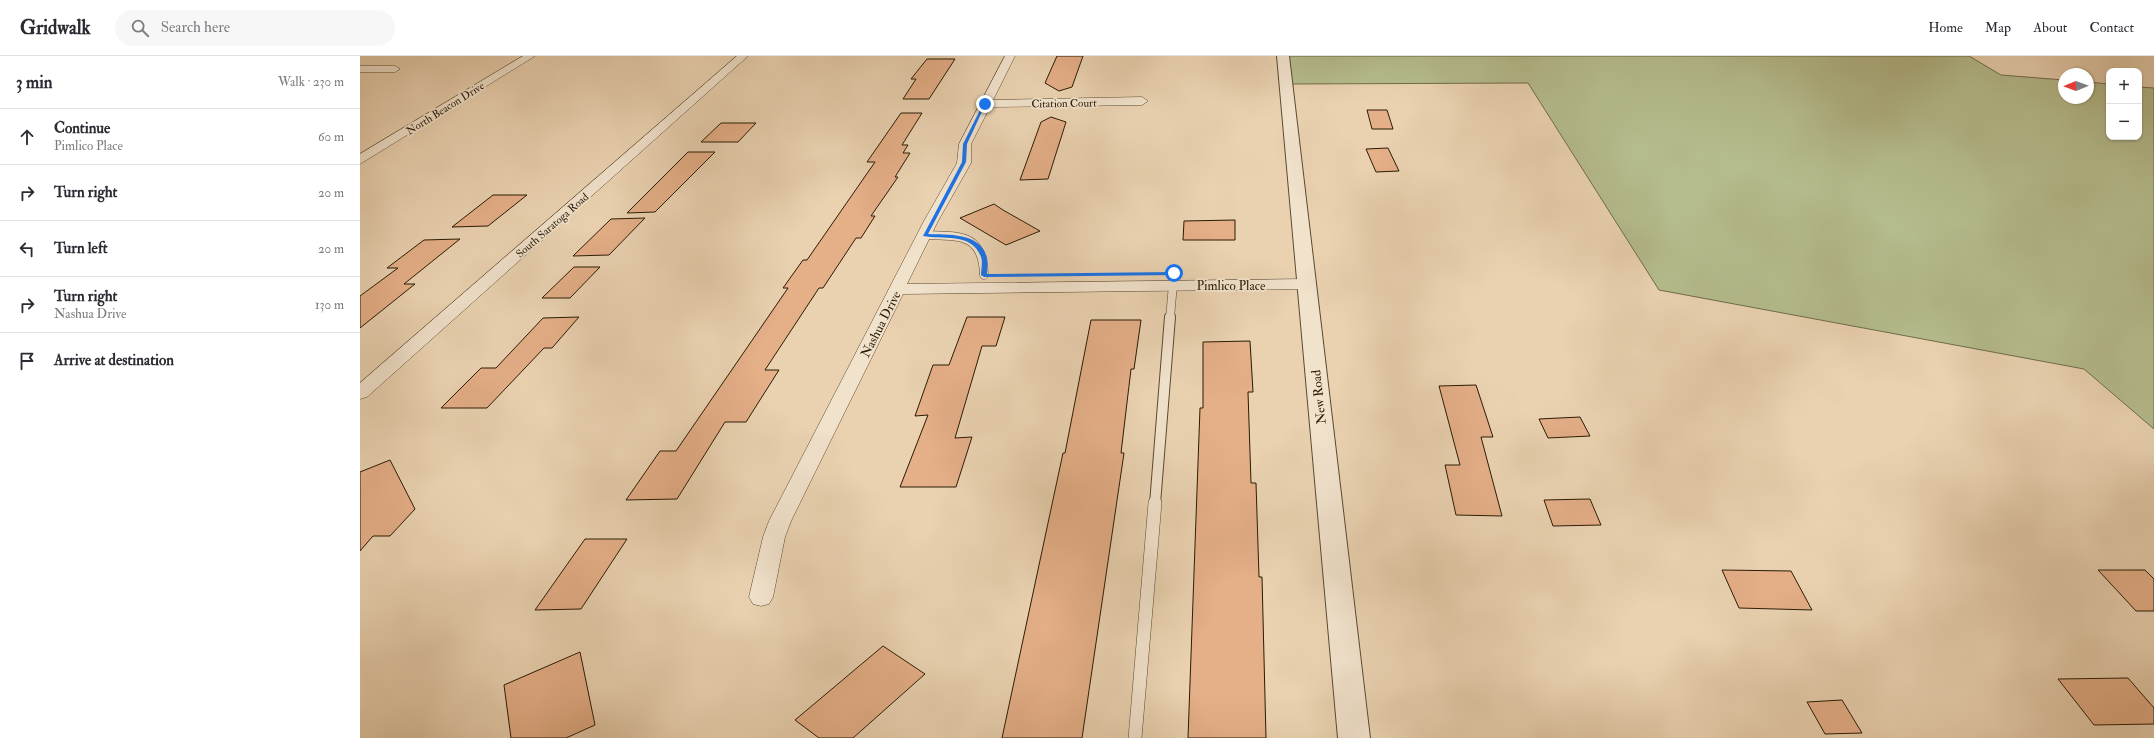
<!DOCTYPE html>
<html lang="en">
<head>
<meta charset="utf-8">
<style>
	body { margin:0; font-family:"IM FELL Double Pica",serif; background:#f7f7f7; color:#2b2b33 }
	.controls { position:absolute; right:12px; top:12px; display:grid; overflow:hidden; border-radius:8px; box-shadow:0 1px 3px #0004 }
	.controls button { width:36px; height:36px; display:grid; place-items:center; padding:0; border:0; border-bottom:1px solid #e1e1e2; background:#fff; color:#2b2b33; font:20px sans-serif }
	.compass { position:absolute; left:1698px; top:12px; width:36px; height:36px; border-radius:50%; background:#fff; box-shadow:0 1px 3px #0004; rotate:269deg }
	.stop { position:absolute; width:12px; height:12px; margin:-9px; border:3px solid #1a73e8; border-radius:50%; background:#fff }
	.stop.end { background:#1a73e8; border-color:#fff; box-shadow:0 1px 4px #0008 }
	.list { margin:0; padding:0; list-style:none }
	h2 { display:flex; justify-content:space-between; align-items:center; height:52px; margin:0; padding:0 16px; font-size:17px }
	h2 small { font-size:13px; font-weight:400; color:#7c7c81 }
	.list li { display:grid; grid-template-columns:26px 1fr auto; gap:12px; align-items:center; box-sizing:border-box; height:56px; padding:0 16px; border-top:1px solid #e1e1e2 }
	.list b { display:block; font-size:15px; white-space:nowrap }
	.list p { margin:0; font-size:13px; white-space:nowrap; color:#7c7c81 }
	.list em { font-size:13px; font-style:normal; color:#7c7c81 }
	.icon { flex:none; width:22px; height:22px; fill:none; stroke:currentColor; stroke-width:2; stroke-linecap:round; stroke-linejoin:round }
	.map { position:relative; flex:none; width:1794px; height:682px; overflow:hidden }
	header { display:flex; align-items:center; gap:24px; box-sizing:border-box; height:56px; padding:0 20px; background:#fff; border-bottom:1px solid #e1e1e2 }
	header strong { font-size:19px }
	nav { display:flex; gap:22px; margin-inline-start:auto; font-size:14px }
	.search { width:280px; height:36px; background:#f7f7f7; display:flex; align-items:center; gap:10px; box-sizing:border-box; padding:0 14px; border-radius:22px; color:#7c7c81; font-size:15px }
	main { display:flex }
	aside { flex:1; background:#fff }
	.map>svg:first-child { display:block }
</style>
</head>
<body>
<header>
<strong>Gridwalk</strong>
<div class="search"><svg class="icon" aria-label="search" viewBox="0 0 24 24"><circle cx="10" cy="10" r="6"/><path d="M15 15l6 6"/></svg>Search here</div>
<nav><a>Home</a><a>Map</a><a>About</a><a>Contact</a></nav>
</header>
<main>
<aside>
<h2>3 min<small>Walk · 230 m</small></h2>
<ul class="list">
<li><svg class="icon" aria-label="ahead" viewBox="0 0 24 24"><path d="M12 20V5M6 11l6-6 6 6"/></svg><div><b>Continue</b><p>Pimlico Place</p></div><em>60 m</em></li>
<li><svg class="icon" aria-label="right" viewBox="0 0 24 24"><path d="M7 20v-9h11M14 6l5 5-5 5"/></svg><div><b>Turn right</b></div><em>20 m</em></li>
<li><svg class="icon" aria-label="left" viewBox="0 0 24 24"><path d="M17 20v-9H6M10 6l-5 5 5 5"/></svg><div><b>Turn left</b></div><em>20 m</em></li>
<li><svg class="icon" aria-label="right" viewBox="0 0 24 24"><path d="M7 20v-9h11M14 6l5 5-5 5"/></svg><div><b>Turn right</b><p>Nashua Drive</p></div><em>130 m</em></li>
<li><svg class="icon" aria-label="arrive" viewBox="0 0 24 24"><path d="M6 21V4h12l-3 4 3 4H6"/></svg><div><b>Arrive at destination</b></div></li>
</ul>
</aside>
<div class="map">
<svg width="1794" height="682" viewBox="0 0 1794 682">
	<rect width="100%" height="100%" fill="#ead2b1"/>
	<filter id="stains"><feTurbulence type="fractalNoise" baseFrequency=".005" numOctaves="4"/><feColorMatrix values="0 0 0 0 .2 0 0 0 0 .09 0 0 0 0 .02 0 0 0 .5 -.17"/></filter>
	<radialGradient id="worn" r=".72"><stop offset=".6" stop-color="#630" stop-opacity="0"/><stop offset="1" stop-color="#630" stop-opacity=".3"/></radialGradient>
	<path fill="#b5bc8d" stroke="#6f6c49" d="M923 0H1609L1641 19 1704 24V42H1728V26L1749 28V81H1779V31L1794 32V373L1724 313 1299 234 1168 27 926 28Z"/>
	<path fill="#e5af88" stroke="#291b05" d="M697 0H723L712 31 699 35 685 27Z
		M567 3H595L569 43H543L556 23H551Z
		M1007 54H1027L1033 73H1012Z
		M541 57H562L542 89H548L543 97H550L535 121H538L511 160H515L501 182H496L463 232H459L405 314H419L386 366H365L317 443 266 444 300 395H316L428 232H423L443 204H447L515 106H507Z
		M691 61 706 66 688 123 660 124 681 66Z
		M361 67H396L378 86H341Z
		M1028 92 1039 115 1016 116 1006 93Z
		M328 96H355L295 156 267 157Z
		M133 139H167L128 170 92 171Z
		M634 148 643 154 680 175 646 189 600 162Z
		M285 162 249 199 213 200 251 163Z
		M875 164V184H823L824 165Z
		M100 183 44 228H55L0 272V240L38 212H27L64 184Z
		M214 211H240L210 242H182Z
		M219 261 192 292H184L127 352H81L121 312H136L183 262Z
		M607 261H645L636 290H622L595 382 612 381 596 431H540L568 359 555 360 573 309H589Z
		M731 264H781L774 313H771L761 397H764L722 682H642L703 397H705Z
		M890 285 893 336H888L891 427H896L899 521H902L906 682H828L840 352H843V286Z
		M1116 329 1133 381H1121L1142 460 1096 459 1085 409H1100L1079 330Z
		M1220 361 1230 380 1188 382 1179 363Z
		M30 404 55 453 30 480H13L0 495V416Z
		M1230 443 1241 469 1193 470 1184 444Z
		M225 483H267L221 553 175 554Z
		M1362 514 1431 515 1452 554 1379 552Z
		M1738 514H1785L1794 523V555H1776Z
		M523 590 565 618 493 682H459L435 664Z
		M220 596 235 669 206 682H151L144 629Z
		M1768 622 1794 652V668L1734 669 1698 623Z
		M1482 644 1502 677 1465 678 1447 646Z"/>
	<g fill="none" stroke-linecap="round" stroke-linejoin="round">
		<defs>
			<path id="service-far2" d="M565 179C599 180 623 177 624 219
				M810 262 814 217"/>
			<path id="service-far1" d="M795 448 810 261"/>
			<path id="service" d="M775 682 795 447"/>
			<path id="minor" d="M163 0H175L0 108V98Z
				M377 0H388L7 341 0 343V327Z
				M645 0H655L633 44 782 41 788 45 782 49 630 51 611 88V107L578 165 547 228 946 223 952 225 954 228 952 231 946 233 543 238 431 465 425 481 413 541 409 548 401 550 393 548 389 541 403 481 409 465 564 165 597 107 599 88Z
				M0 10H35L40 13 35 16H0Z"/>
			<path id="tertiary" d="M917 0H929L1010 682H978Z"/>
		</defs>
		<use href="#service-far2" stroke="#594930" stroke-width="9"/>
		<use href="#service-far1" stroke="#594930" stroke-width="12"/>
		<use href="#service" stroke="#594930" stroke-width="14"/>
		<use href="#minor" stroke="#594930" stroke-width="1"/>
		<use href="#tertiary" stroke="#594930" stroke-width="2"/>
		<use href="#service-far2" stroke="#f1e2cc" stroke-width="8"/>
		<use href="#service-far1" stroke="#f1e2cc" stroke-width="10"/>
		<use href="#service" stroke="#f1e2cc" stroke-width="13"/>
		<use href="#minor" fill="#f1e2cc" fill-rule="evenodd"/>
		<use href="#tertiary" fill="#f1e2cc" fill-rule="evenodd"/>
	</g>
	<path fill="#1a73e8" d="M626 47 607 88 606 106 568 178C588 179 621 176 627 202 628 207 627 213 627 218L814 216 816 219 624 221 621 219C621 214 623 206 621 201 612 176 583 184 563 180L602 106 603 88 623 48Z"/>
	<g text-anchor="middle" stroke-width="3.5" stroke-linejoin="round" paint-order="stroke">
		<g font-size="11" fill="#291b05" stroke="#f1e2cc">
			<text transform="translate(704 47) rotate(-1)" y="4">Citation Court</text>
			<text transform="translate(85 52) rotate(-32)" y="4">North Beacon Drive</text>
			<text transform="translate(192 169) rotate(-41)" y="4">South Saratoga Road</text>
		</g>
		<g font-size="13" fill="#291b05" stroke="#f1e2cc">
			<text x="871" y="234">Pimlico Place</text>
			<text transform="translate(520 268) rotate(-63)" y="5">Nashua Drive</text>
			<text transform="translate(958 341) rotate(-96)" y="5">New Road</text>
		</g>
	</g>
	<rect width="100%" height="100%" filter="url(#stains)"/>
	<rect width="100%" height="100%" fill="url(#worn)"/>
</svg>
<div class="controls">
<button>+</button>
<button>−</button>
</div>
<svg class="compass" viewBox="-18 -18 36 36"><path d="M0-13l5 13h-10z" fill="#e53935"/><path d="M0 13l5-13h-10z" fill="#7c7c81"/></svg>
<div class="stop" style="left:814px;top:217px"></div>
<div class="stop end" style="left:625px;top:48px"></div>
</div>
</main>
</body>
</html>
